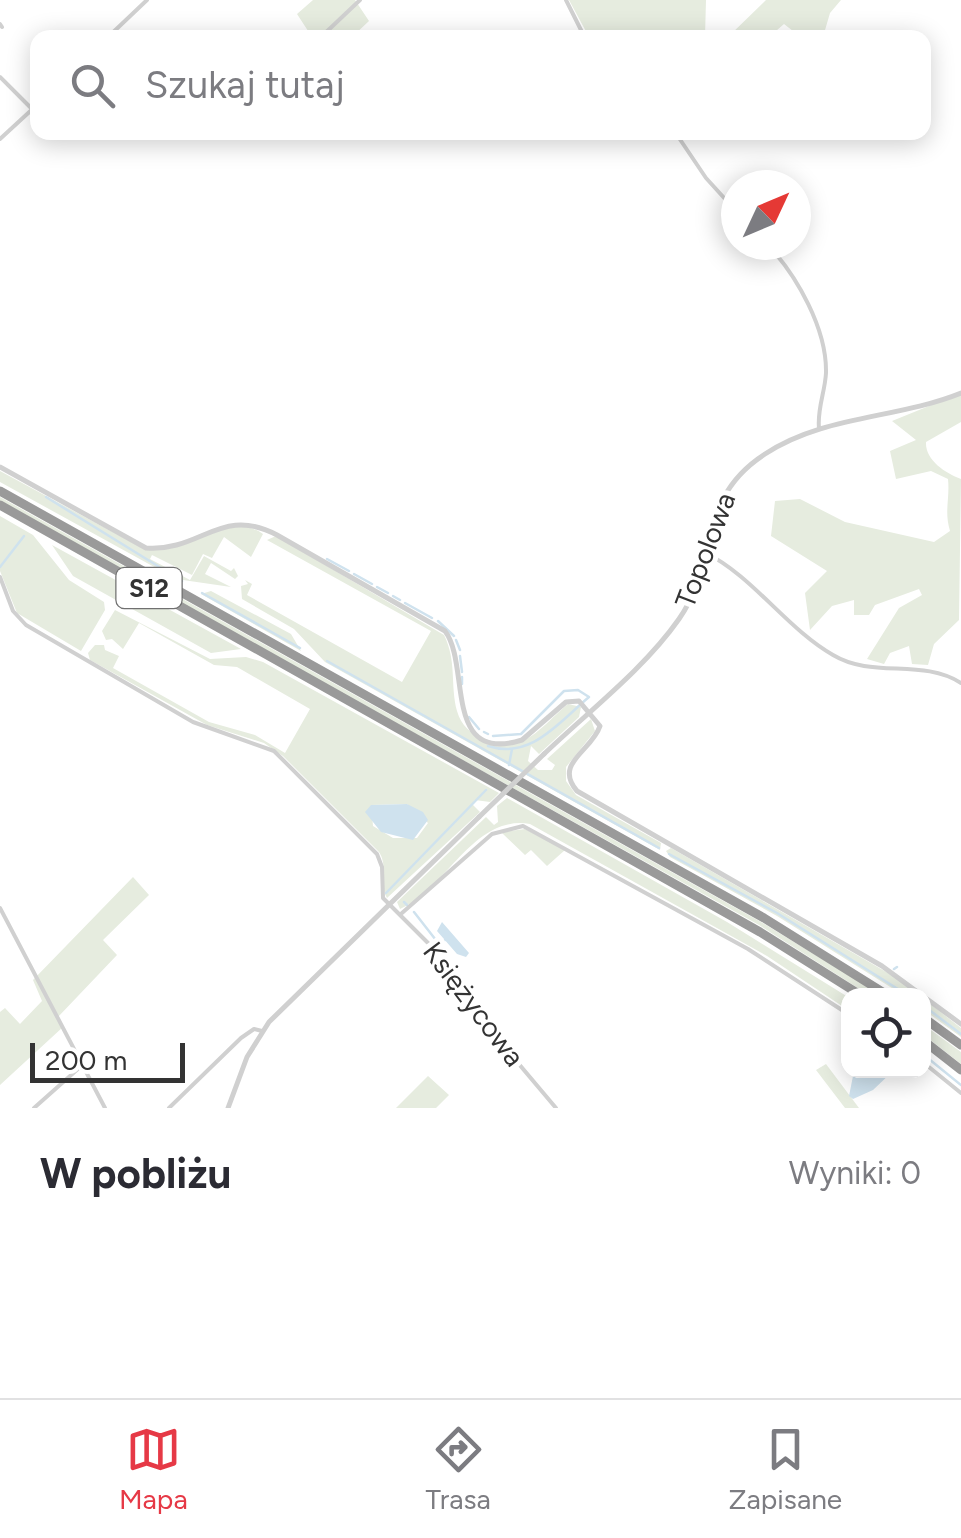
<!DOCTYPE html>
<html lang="pl">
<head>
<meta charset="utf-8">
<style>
	body { margin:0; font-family:Figtree,sans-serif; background:#f7f7f7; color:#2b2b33 }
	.controls { position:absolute; right:30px; bottom:30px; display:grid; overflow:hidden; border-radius:20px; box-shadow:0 5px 25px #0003 }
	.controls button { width:90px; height:90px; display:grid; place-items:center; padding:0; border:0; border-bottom:2px solid #e1e1e2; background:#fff; color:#2b2b33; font:50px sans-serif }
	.compass { position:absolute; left:721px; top:170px; width:90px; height:90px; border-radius:50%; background:#fff; box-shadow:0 5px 25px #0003; rotate:46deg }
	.scale { position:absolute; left:30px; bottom:25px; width:155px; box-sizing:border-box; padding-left:10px; border:5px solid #333; border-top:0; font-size:28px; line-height:35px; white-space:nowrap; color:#333; -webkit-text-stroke:8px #fff; paint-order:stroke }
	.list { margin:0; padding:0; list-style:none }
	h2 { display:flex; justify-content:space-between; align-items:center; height:130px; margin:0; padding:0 40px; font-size:42px }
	h2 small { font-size:32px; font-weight:400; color:#7c7c81 }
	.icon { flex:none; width:55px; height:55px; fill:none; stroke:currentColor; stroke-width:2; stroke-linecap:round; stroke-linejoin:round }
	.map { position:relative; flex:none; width:961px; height:1108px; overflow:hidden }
	.search { position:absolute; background:#fff; box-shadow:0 5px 25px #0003; left:30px; right:30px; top:30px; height:110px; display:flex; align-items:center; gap:25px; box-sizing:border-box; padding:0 35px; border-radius:20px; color:#7c7c81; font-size:38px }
	.sheet { height:290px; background:#fff }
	nav { display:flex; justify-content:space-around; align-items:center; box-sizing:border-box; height:140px; border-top:2px solid #e1e1e2; background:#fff; font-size:28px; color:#7c7c81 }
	nav a { display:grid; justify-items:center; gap:5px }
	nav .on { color:#e63946 }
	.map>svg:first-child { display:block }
</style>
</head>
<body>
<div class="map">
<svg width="961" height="1108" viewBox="0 0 961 1108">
	<rect width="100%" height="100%" fill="#fff"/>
	<path fill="#e6ecdf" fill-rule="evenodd" d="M313 0H355L369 21 352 37H312L297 14Z
		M569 0H706L705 37H589Z
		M766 0H841L830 13 823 37H786L793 31 784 24 769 37H728Z
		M961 393V422L926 442C925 460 945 473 961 479L959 620 934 644 928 665 912 664 909 646 890 653 884 664 867 659 899 608 922 595 919 589 875 605 869 615H854V600L832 606 810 630 805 593 827 571 771 536 775 501 800 499 845 522 934 542 950 531C944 511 950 499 948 479L931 471 896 479 890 451 916 440 892 421Z
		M0 471 144 549C183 558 229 509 263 534L251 557 224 537 212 558 203 554 192 575 152 555 150 559 190 580 204 556 231 571 234 568 238 576 235 579 211 563 205 574 231 587 176 579 0 482Z
		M0 497 761 922 881 995H869L759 925 28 518 0 502Z
		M0 516 33 535 69 580 104 602 105 610 81 651 17 613 0 571Z
		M276 536 444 635C457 661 450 685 457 711 461 725 470 733 483 739 523 757 540 727 568 704L581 707 579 717 539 754 531 746 528 761 538 770H552L555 765 547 759 591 719 595 731 566 767V781L576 795 661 843 660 850 325 662 294 629 242 599 241 586 248 584 245 580 252 584 247 595 402 682 431 631 267 540Z
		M52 545 241 649 211 653 73 576Z
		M211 591 291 634 301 651 201 594Z
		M115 610 210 659 246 657 263 662 499 793 490 802 475 800 472 804 480 812 387 898C378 884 389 867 379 852L283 756 264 743 207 725 90 660 88 653 95 645H104L105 650 119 656 113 668 209 722 255 735 285 753 310 709 237 667 214 665 139 623 123 649 112 639 106 640 102 631ZM407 804 428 823 417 838H393L373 826 371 805Z
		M507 798 727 922 848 997V1010L767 956 530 824C473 814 446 890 400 909L397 902 486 817 494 825 498 822 497 806Z
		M525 829 565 850 547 866 531 850 525 855 501 832Z
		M671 848 895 977 919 995H903L777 916 670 857 666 851Z
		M133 877 149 895 103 940 117 955 58 1017 63 1027 0 1085V1012L5 1008 20 1024 42 1001 33 980Z
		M924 999 961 1028V1037L924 1010Z
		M924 1025 961 1052V1064L924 1035Z
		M826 1064 859 1108H845L816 1070Z
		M428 1076 449 1095 436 1108H396Z"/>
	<path fill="#cfe2ee" d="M407 804 423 812 428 820 413 840 381 832 365 812 371 805Z
		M442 922 469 953 466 957 457 954 437 931Z
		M854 1071 892 1070 893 1071 873 1090 853 1099 849 1096Z"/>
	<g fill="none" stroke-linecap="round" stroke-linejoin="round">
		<path stroke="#cfe2ee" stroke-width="2.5" d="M46 497 182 581
			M327 559 349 571
			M0 567 24 536
			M354 574 372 584
			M377 587 388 593
			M202 593 300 648
			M393 596 400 600
			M405 603 432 618
			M438 621 454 636
			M456 640 460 650
			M460 656 462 672
			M327 661 659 848
			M462 677V684
			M469 717 479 729
			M484 732 488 734
			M488 746C531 760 559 722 589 697L578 690 564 691 521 734 493 736
			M509 765 512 749
			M669 854 777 913 909 996
			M386 893 486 790
			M404 902 407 905
			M414 912 439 944 445 940
			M894 969 897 967
			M924 1006 961 1034
			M924 1055 961 1085"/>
		<path stroke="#d0d0d0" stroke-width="4" d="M566 0 585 38
			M0 24 2 27
			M321 37 360 0
			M107 38 147 0
			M0 77 32 109
			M675 132 706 178 736 211
			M0 139 38 104
			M768 245C797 276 827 329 826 373 825 392 817 409 819 428
			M704 552C753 576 786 628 833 655 873 679 922 658 961 683
			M0 577 13 611 26 625 193 722 274 751 377 854 382 867 383 898 446 961 485 1024 556 1108
			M0 908 105 1108
			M402 913 492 834 523 826 748 949 848 1014
			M924 1063 961 1093
			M34 1108 79 1068
			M169 1108 241 1038 254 1029 262 1031"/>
		<path stroke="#d0d0d0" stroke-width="5" d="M0 467 146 548C201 552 221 505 277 535L445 631C471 665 442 765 522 740L566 702 579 701 600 726C592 751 553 763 577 791L882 966 961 1024
			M544 754C589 711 644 669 679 619 720 560 695 499 765 454 824 415 897 419 961 393
			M228 1108 247 1057 269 1022 479 817"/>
		<path stroke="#9a9a9a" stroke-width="9" d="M0 491 764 918 889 996
			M0 505 760 932 862 996
			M924 1018 961 1045
			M924 1041 961 1070"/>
		<path stroke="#d0d0d0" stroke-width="5" d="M479 817 544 754"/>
	</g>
	<g text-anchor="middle" stroke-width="10" stroke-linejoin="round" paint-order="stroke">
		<rect fill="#fff" stroke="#707070" stroke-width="2.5" x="116.5" y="568" width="65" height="40" rx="8"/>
		<g font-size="25" font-weight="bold" fill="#333">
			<text x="149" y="597">S12</text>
		</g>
		<g font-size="28" fill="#333" stroke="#fff">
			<text transform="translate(705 550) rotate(-69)" y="10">Topolowa</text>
			<text transform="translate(474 1004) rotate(53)" y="10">Księżycowa</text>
		</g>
	</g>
</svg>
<div class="controls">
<button><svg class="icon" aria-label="locate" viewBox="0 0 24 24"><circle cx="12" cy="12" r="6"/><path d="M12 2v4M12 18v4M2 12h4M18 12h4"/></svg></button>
</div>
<svg class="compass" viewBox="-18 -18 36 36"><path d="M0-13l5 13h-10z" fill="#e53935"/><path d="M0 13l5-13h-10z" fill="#7c7c81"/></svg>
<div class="scale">200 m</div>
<div class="search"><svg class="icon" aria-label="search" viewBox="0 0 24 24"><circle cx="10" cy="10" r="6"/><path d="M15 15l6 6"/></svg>Szukaj tutaj</div>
</div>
<section class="sheet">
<h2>W pobliżu<small>Wyniki: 0</small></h2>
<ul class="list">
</ul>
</section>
<nav>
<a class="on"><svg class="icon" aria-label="map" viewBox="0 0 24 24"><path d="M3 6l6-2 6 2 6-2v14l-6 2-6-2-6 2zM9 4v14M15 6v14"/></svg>Mapa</a>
<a><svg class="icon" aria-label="directions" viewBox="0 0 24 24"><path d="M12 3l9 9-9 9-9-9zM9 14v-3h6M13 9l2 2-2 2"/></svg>Trasa</a>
<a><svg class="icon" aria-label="saved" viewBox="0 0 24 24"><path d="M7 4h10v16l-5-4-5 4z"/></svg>Zapisane</a>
</nav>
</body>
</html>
